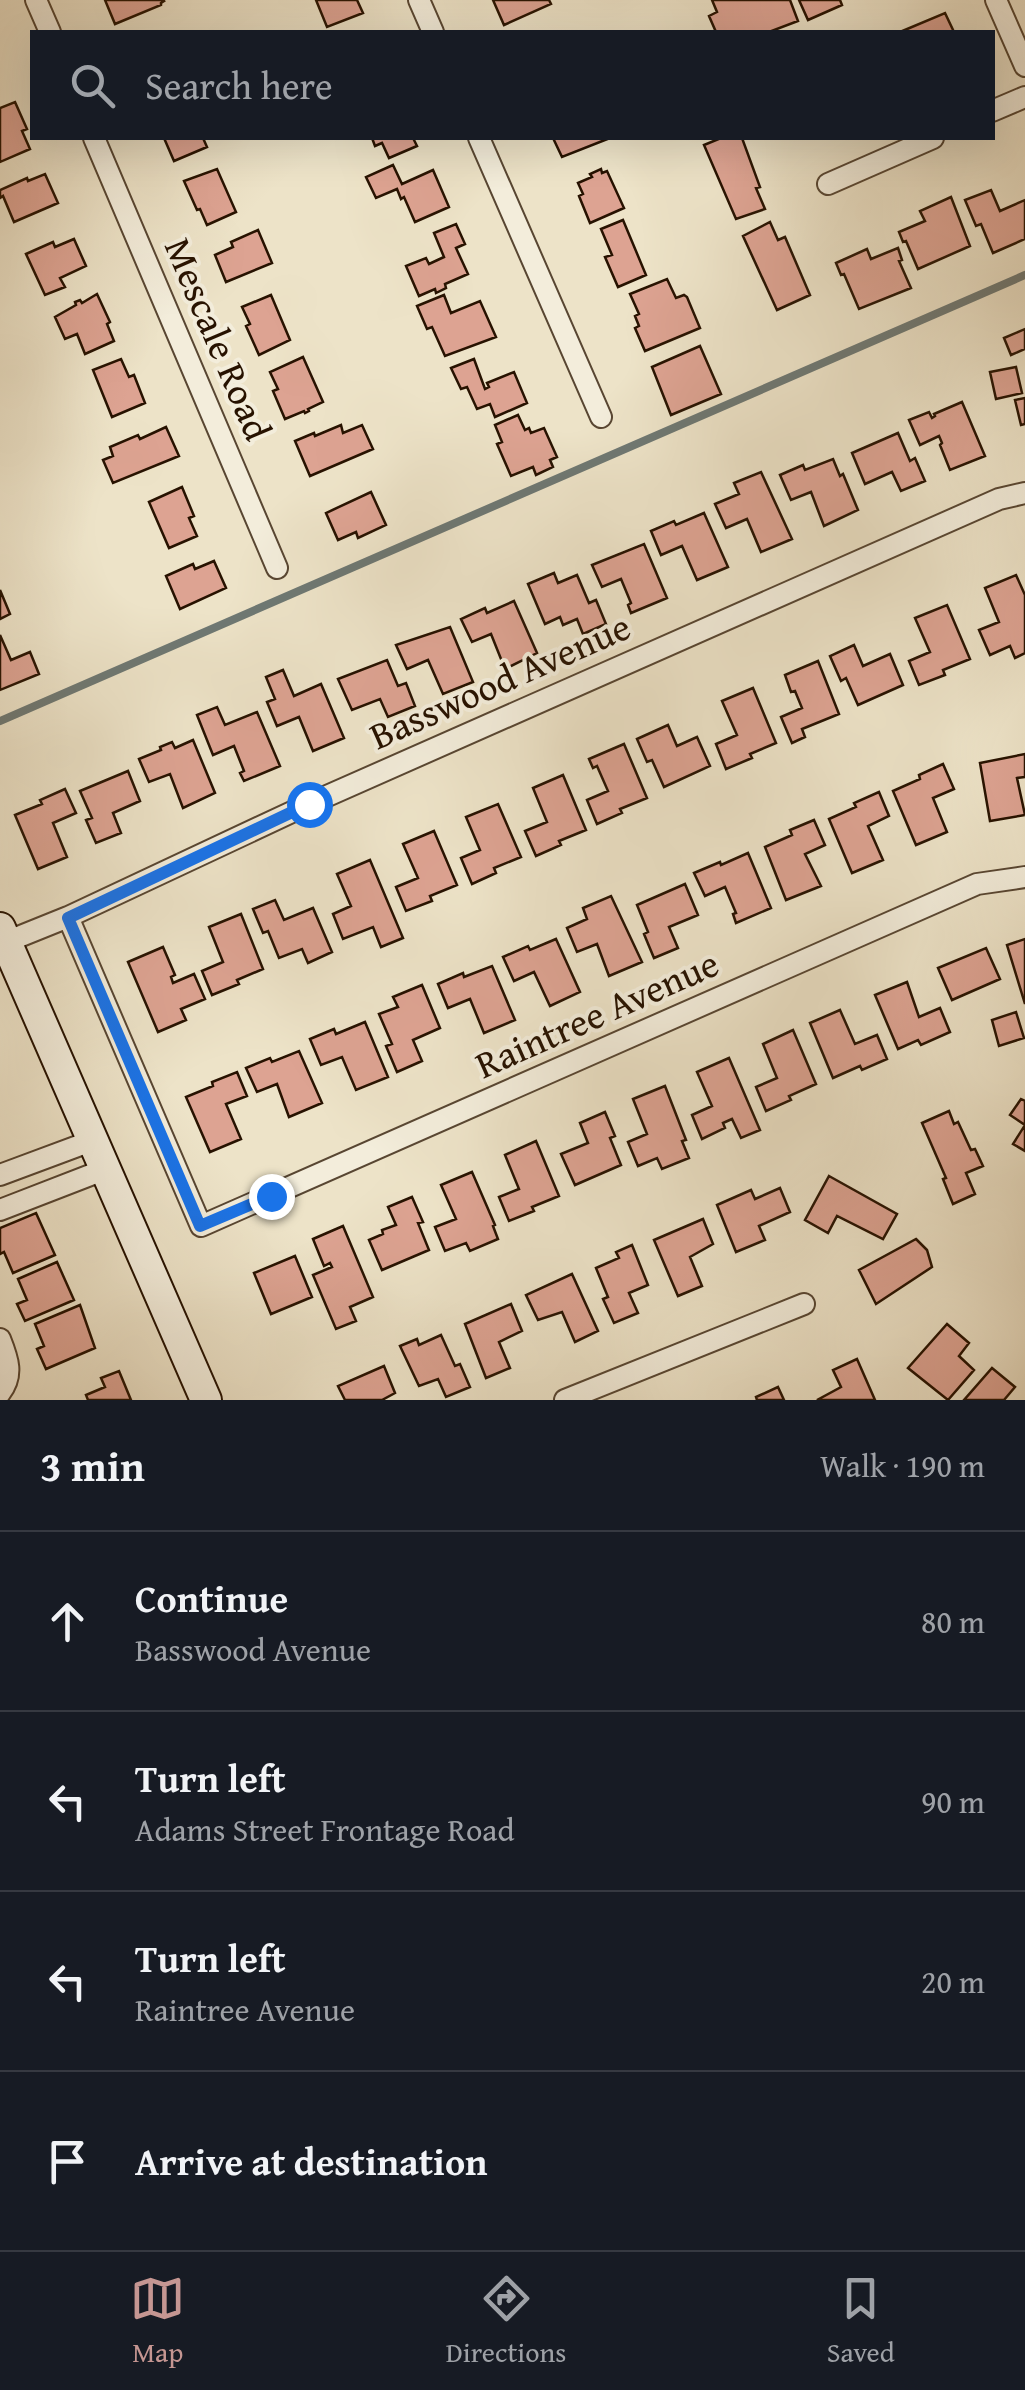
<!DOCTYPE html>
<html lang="en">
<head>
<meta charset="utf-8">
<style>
	body { margin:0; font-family:"Gentium Book Plus",serif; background:#242831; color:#f1f3f6 }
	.stop { position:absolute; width:30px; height:30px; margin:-22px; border:8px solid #1a73e8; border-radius:50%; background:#fff }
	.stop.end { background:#1a73e8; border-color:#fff; box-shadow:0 2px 10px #0008 }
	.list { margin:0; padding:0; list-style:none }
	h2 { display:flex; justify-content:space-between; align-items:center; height:130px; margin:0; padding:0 40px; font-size:42px }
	h2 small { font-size:32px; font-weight:400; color:#9ea1a6 }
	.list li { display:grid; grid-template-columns:65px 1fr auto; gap:30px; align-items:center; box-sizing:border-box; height:180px; padding:0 40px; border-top:2px solid #363941 }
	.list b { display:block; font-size:38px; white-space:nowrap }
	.list p { margin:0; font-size:32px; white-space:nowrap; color:#9ea1a6 }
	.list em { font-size:32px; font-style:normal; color:#9ea1a6 }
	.icon { flex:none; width:55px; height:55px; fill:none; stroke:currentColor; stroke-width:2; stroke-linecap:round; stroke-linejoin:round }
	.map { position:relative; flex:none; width:1025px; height:1400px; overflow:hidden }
	.search { position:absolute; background:#171b24; box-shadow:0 10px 40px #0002; left:30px; right:30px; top:30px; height:110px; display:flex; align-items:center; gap:25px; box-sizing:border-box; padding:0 35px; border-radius:0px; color:#9ea1a6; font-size:38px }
	.sheet { height:850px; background:#171b24 }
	nav { display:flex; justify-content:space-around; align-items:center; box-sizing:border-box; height:140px; border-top:2px solid #363941; background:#171b24; font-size:28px; color:#9ea1a6 }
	nav a { display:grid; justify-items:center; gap:5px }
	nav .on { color:#c59692 }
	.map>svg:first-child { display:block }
</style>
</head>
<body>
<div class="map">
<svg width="1025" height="1400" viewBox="0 0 1025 1400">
	<rect width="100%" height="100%" fill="#ede3c8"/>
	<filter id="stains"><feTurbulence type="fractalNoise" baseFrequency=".002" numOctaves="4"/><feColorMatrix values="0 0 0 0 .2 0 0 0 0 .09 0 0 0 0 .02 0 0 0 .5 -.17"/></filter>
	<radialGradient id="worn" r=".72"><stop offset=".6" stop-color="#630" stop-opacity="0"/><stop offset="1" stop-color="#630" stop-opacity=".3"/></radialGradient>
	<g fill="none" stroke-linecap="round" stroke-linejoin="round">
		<path stroke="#6e7873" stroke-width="8" d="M0 721 1025 275"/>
	</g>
	<path fill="#dda392" stroke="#271200" stroke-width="2.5" d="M105 0H163L164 1 161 3V5L115 24Z
		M316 0H357L363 13 327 27Z
		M493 0H549L551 4 504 25Z
		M712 0H790L798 21 769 32H716L709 16 717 12Z
		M799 0H840L842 5 808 20Z
		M945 13 954 32H900Z
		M15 102 27 129 22 131 30 149 0 162V108Z
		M164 138H203L207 147 174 161Z
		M372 138H413L417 146 389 158 382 143 375 146Z
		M553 138H610L562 157Z
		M721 138H742L760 187 756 188 765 209 736 219 704 145Z
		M393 165 402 184 433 170 449 207 415 222 404 197 401 199 397 189 376 198 366 177Z
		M217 169 236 212 207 225 200 209 197 210 184 181Z
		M601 169 602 173 607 171 624 208 590 223 579 196 583 194 578 183 592 177 590 174Z
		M45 174 58 203 14 222 3 196 0 198V190L27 178 28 181Z
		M991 190 1000 211 1025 200V239L993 253 981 224 976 226 965 200Z
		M951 197 970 246 918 269 906 241 903 242 899 232 925 221 920 211Z
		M623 220 646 275 618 287 605 257 612 255 601 229Z
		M770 222 778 240 785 237 810 295 777 310 743 236Z
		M456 224 465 244 456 248 468 274 445 284 446 288 436 293 435 289 419 296 406 266 426 258 429 264 444 257 434 233Z
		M258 230 272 263 226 282 215 255 233 247 231 242Z
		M74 239 86 266 60 278 65 287 45 295 26 254 53 242 55 247Z
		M898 248 902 260 899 261 911 288 859 309 844 274 841 275 836 263 867 249 871 259Z
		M667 279 676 298 684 295 687 297 700 328 645 351 635 328 639 326 635 316 639 314 630 294Z
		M97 294 110 322 107 324 114 341 85 354 77 334 65 339 55 317 76 305 75 302 80 300 82 303Z
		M271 295 290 340 259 355 246 326 250 324 242 307Z
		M444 295 451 313 480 301 496 337 445 356 432 327 427 329 417 306Z
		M1025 329V349L1011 355 1004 338Z
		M700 346 721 394 671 415 652 367Z
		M303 357 323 402 308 409 309 411 305 413 304 411 285 419 273 391 278 389 270 372Z
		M121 359 129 377 134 375 145 403 112 417 93 370Z
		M474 359 485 389 489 387 487 383 514 372 527 403 495 417 490 404 477 409 467 387 461 389 451 368Z
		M1016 367 1022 393 996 399 990 372Z
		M1025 398V424L1021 425 1015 400Z
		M962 402 985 456 950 470 940 445 942 443 939 436 920 445 909 420 929 412 932 418 935 416 934 414Z
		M518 415 525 430 529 428 531 433 544 428 557 457 550 460 553 467 536 475 533 467 511 476 497 444 502 442 495 425Z
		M341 425 343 433 362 425 373 449 310 476 295 441 314 433 315 436Z
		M166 427 179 456 113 483 103 460 113 456 110 447 138 435 140 439Z
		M898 433 910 461 915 458 925 481 901 491 892 472 865 484 852 453Z
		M833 459 840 476 843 474 858 510 824 526 811 492 791 500 780 475 803 465 805 470Z
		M761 472 792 539 761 552 747 519 726 528 715 504 739 494 734 483Z
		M182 487 194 516 189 518 197 536 169 548 149 502Z
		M371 492 386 525 358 538 356 532 338 540 326 513Z
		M704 513 728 567 697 580 682 546 661 555 651 531 674 521 676 525Z
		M644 544 667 598 631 613 628 605 631 603 621 579 602 587 592 565Z
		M214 561 226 588 180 609 166 576 193 564 195 569Z
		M554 573 558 583 577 575 589 603 596 600 606 624 583 634 577 619 563 625 560 617 545 624 528 584Z
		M1016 575 1025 595V653L1015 658 1010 646 990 655 979 630 999 622 985 588Z
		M0 590 10 614 0 619Z
		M514 601 537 653 505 669 491 634 472 642 461 619 485 608 487 613Z
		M947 605 970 659 943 670 945 675 919 685 909 661 930 652 915 618Z
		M450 627 473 682 443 694 428 660 407 669 396 645Z
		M0 635 11 660 30 652 39 674 0 690Z
		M854 645 863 666 890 654 903 685 858 705 846 678 841 681 830 656Z
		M387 660 398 686 406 683 415 706 388 717 380 699 352 710 338 679Z
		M818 661 839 714 802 729 805 737 792 743 781 717 802 708 795 691 791 692 785 675Z
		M283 670 294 696 321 684 344 738 313 751 299 717 277 726 267 702 275 699 266 677Z
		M753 688 776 743 750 754 752 758 726 769 716 744 737 735 722 701Z
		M217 707 225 725 257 712 280 766 244 781 240 773 244 771 234 746 213 755 197 715Z
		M668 725 677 746 697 737 710 766 664 787 652 760 647 762 637 739Z
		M193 740 215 793 183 808 170 774 149 782 139 759 161 750 160 747 172 742 175 748Z
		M624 744 647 798 620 809 622 813 597 824 587 800 608 791 597 766 593 768 589 759Z
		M1025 754V777L1017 778 1025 815 990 821 980 763Z
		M943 764 954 789 933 798 947 832 916 845 893 791 920 779 919 775Z
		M128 771 140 801 113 813 121 833 96 843 86 820 92 818 80 791Z
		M563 775 586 830 559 841 561 845 536 856 525 831 547 822 533 788Z
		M65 789 76 813 53 823 67 857 38 869 15 815 42 804 40 800Z
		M879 792 889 816 868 826 883 860 852 873 829 819 856 807 854 803Z
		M498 804 521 857 494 868 496 873 472 884 461 858 480 850 466 817Z
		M814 820 825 845 805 854 821 886 786 900 765 847 792 835 790 830Z
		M434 831 457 885 430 896 432 901 406 911 396 887 418 878 403 844Z
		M748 853 771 908 736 923 733 914 736 913 725 887 705 896 694 873 720 862 721 865Z
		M370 860 403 938 381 947 373 927 343 939 333 914 351 906 337 874Z
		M685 884 698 915 669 927 678 948 654 958 644 934 648 932 637 905Z
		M611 896 642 962 609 976 597 944 577 952 567 928 587 919 583 908Z
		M275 900 284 920 313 908 332 952 308 963 302 949 279 958 268 931 263 933 253 909Z
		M241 914 263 969 237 980 239 984 212 995 202 971 223 962 209 927Z
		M556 939 580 992 550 1006 534 972 514 981 503 957 528 946 530 950Z
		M1025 939V1004L1007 945Z
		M163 947 175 975 171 977 173 983 194 974 205 999 181 1009 186 1020 158 1032 128 962Z
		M986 948 1000 979 952 1000 938 968Z
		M492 966 515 1020 484 1033 470 999 448 1008 438 984 463 973 464 977Z
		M907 982 919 1017 940 1008 950 1032 921 1045 918 1040 898 1049 875 995Z
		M422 985 440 1028 413 1040 422 1061 397 1072 386 1046 392 1044 379 1014 398 1007 393 997Z
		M840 1010 855 1044 877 1035 887 1059 862 1070 860 1066 833 1078 810 1023Z
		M1016 1012 1024 1038 999 1046 992 1020Z
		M365 1022 388 1077 356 1090 342 1057 321 1065 310 1039 334 1029 336 1034Z
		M793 1030 816 1084 789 1096 791 1100 766 1111 756 1087 777 1078 763 1044Z
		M299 1051 322 1103 289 1117 277 1084 257 1092 246 1068 270 1058 272 1062Z
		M729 1058 760 1130 741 1138 732 1119 723 1123 725 1128 702 1139 692 1115 712 1106 697 1072Z
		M237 1072 247 1096 226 1104 241 1139 210 1152 186 1097 213 1086 212 1082Z
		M665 1086 686 1140 682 1141 689 1158 662 1169 657 1158 638 1166 628 1142 647 1134 633 1099Z
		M1021 1099 1025 1101V1125L1010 1115Z
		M949 1111 954 1124 958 1122 971 1150 975 1149 983 1166 966 1173 975 1194 953 1204 943 1179 946 1178 922 1123Z
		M605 1112 615 1136 610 1138 621 1165 575 1185 561 1154 588 1143 580 1123Z
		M1025 1125V1151L1013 1144Z
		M536 1141 559 1196 532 1207 534 1211 509 1221 499 1197 519 1189 505 1155Z
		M472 1172 495 1225 493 1226 498 1239 470 1251 466 1243 445 1251 435 1227 456 1219 441 1185Z
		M829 1176 897 1214 883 1239 837 1216 828 1233 805 1220Z
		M780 1188 790 1212 759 1226 765 1240 736 1252 717 1205 751 1190 755 1199Z
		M412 1197 423 1222 418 1223 429 1250 382 1270 369 1240 383 1234 382 1230 396 1225 388 1207Z
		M36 1213 55 1255 13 1273 4 1252 0 1254V1228Z
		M703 1219 713 1244 690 1257 702 1286 678 1296 654 1240Z
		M343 1226 373 1297 350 1307 356 1321 336 1329 313 1275 332 1267 330 1263 324 1266 313 1239Z
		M916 1239 927 1250 932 1267 876 1304 859 1270Z
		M632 1245 648 1285 629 1293 638 1313 614 1323 603 1299 608 1297 596 1268 619 1258 616 1252Z
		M295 1256 312 1297 271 1314 254 1273Z
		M57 1262 74 1300 25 1321 17 1304 27 1300 18 1279Z
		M572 1274 598 1331 575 1342 562 1312 538 1320 526 1295Z
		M511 1304 522 1331 499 1342 510 1368 486 1378 465 1324Z
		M80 1305 95 1348 46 1369 37 1349 44 1346 35 1324Z
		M947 1324 969 1343 959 1356 974 1370 948 1400 908 1368Z
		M441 1335 455 1366 460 1364 470 1387 446 1397 438 1379 419 1386 400 1346 417 1339 419 1345Z
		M857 1359 875 1400H817L841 1387 833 1370Z
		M384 1366 395 1393 382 1400H345L338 1386Z
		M992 1368 1015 1387 1004 1400H964Z
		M119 1371 131 1400H88L86 1395 105 1387 101 1378Z
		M778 1387 784 1400H757L756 1397Z"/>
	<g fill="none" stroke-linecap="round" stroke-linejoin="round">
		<defs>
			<path id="minor" d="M36 0 50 32
				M419 0 433 32
				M996 0 1025 66
				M992 111 1025 97
				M94 138 277 568
				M479 138 601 417
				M828 184 933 138
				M68 917 201 1226 977 884 1025 877
				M6 942 68 917 309 804 999 499 1025 493
				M0 1175 94 1140
				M0 1210 106 1169
				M0 1339C8 1359 14 1375 0 1393
				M565 1400 804 1304"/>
			<path id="secondary" d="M0 928 206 1400"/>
		</defs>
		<use href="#minor" stroke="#584632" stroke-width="24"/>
		<use href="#secondary" stroke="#271200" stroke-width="34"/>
		<use href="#minor" stroke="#f3eddb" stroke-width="20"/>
		<use href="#secondary" stroke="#f3eddb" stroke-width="30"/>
	</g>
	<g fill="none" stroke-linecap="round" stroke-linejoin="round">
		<path stroke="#1a73e8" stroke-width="12" d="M271 1196 200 1226 68 918 309 804"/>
	</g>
	<g text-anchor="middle" stroke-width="8" stroke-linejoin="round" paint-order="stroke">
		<g font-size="38" fill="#271200" stroke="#f3eddb">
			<text transform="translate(218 339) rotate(67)" y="13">Mescale Road</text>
			<text transform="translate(500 681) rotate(-24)" y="13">Basswood Avenue</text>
			<text transform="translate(597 1014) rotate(-24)" y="13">Raintree Avenue</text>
		</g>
	</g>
	<rect width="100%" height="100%" filter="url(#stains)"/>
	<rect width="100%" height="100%" fill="url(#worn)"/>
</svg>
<div class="stop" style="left:309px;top:804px"></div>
<div class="stop end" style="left:271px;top:1196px"></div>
<div class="search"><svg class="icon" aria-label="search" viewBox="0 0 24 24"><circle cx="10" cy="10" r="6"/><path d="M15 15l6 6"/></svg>Search here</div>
</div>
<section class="sheet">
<h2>3 min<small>Walk · 190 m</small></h2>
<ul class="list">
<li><svg class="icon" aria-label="ahead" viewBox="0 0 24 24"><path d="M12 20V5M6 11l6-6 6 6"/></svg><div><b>Continue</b><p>Basswood Avenue</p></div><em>80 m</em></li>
<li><svg class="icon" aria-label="left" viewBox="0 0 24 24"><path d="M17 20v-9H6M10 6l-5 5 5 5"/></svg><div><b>Turn left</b><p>Adams Street Frontage Road</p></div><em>90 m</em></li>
<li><svg class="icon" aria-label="left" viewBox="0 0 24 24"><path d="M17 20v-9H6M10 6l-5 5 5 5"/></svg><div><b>Turn left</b><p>Raintree Avenue</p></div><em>20 m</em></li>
<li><svg class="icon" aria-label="arrive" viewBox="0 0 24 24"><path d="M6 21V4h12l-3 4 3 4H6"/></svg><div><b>Arrive at destination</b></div></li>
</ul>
</section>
<nav>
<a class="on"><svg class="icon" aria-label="map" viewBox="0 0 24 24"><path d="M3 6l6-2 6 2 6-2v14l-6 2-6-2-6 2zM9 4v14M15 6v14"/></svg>Map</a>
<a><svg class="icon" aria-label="directions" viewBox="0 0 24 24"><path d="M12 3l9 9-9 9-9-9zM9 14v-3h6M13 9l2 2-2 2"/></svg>Directions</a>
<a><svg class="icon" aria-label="saved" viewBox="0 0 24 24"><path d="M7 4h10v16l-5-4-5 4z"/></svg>Saved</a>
</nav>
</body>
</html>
